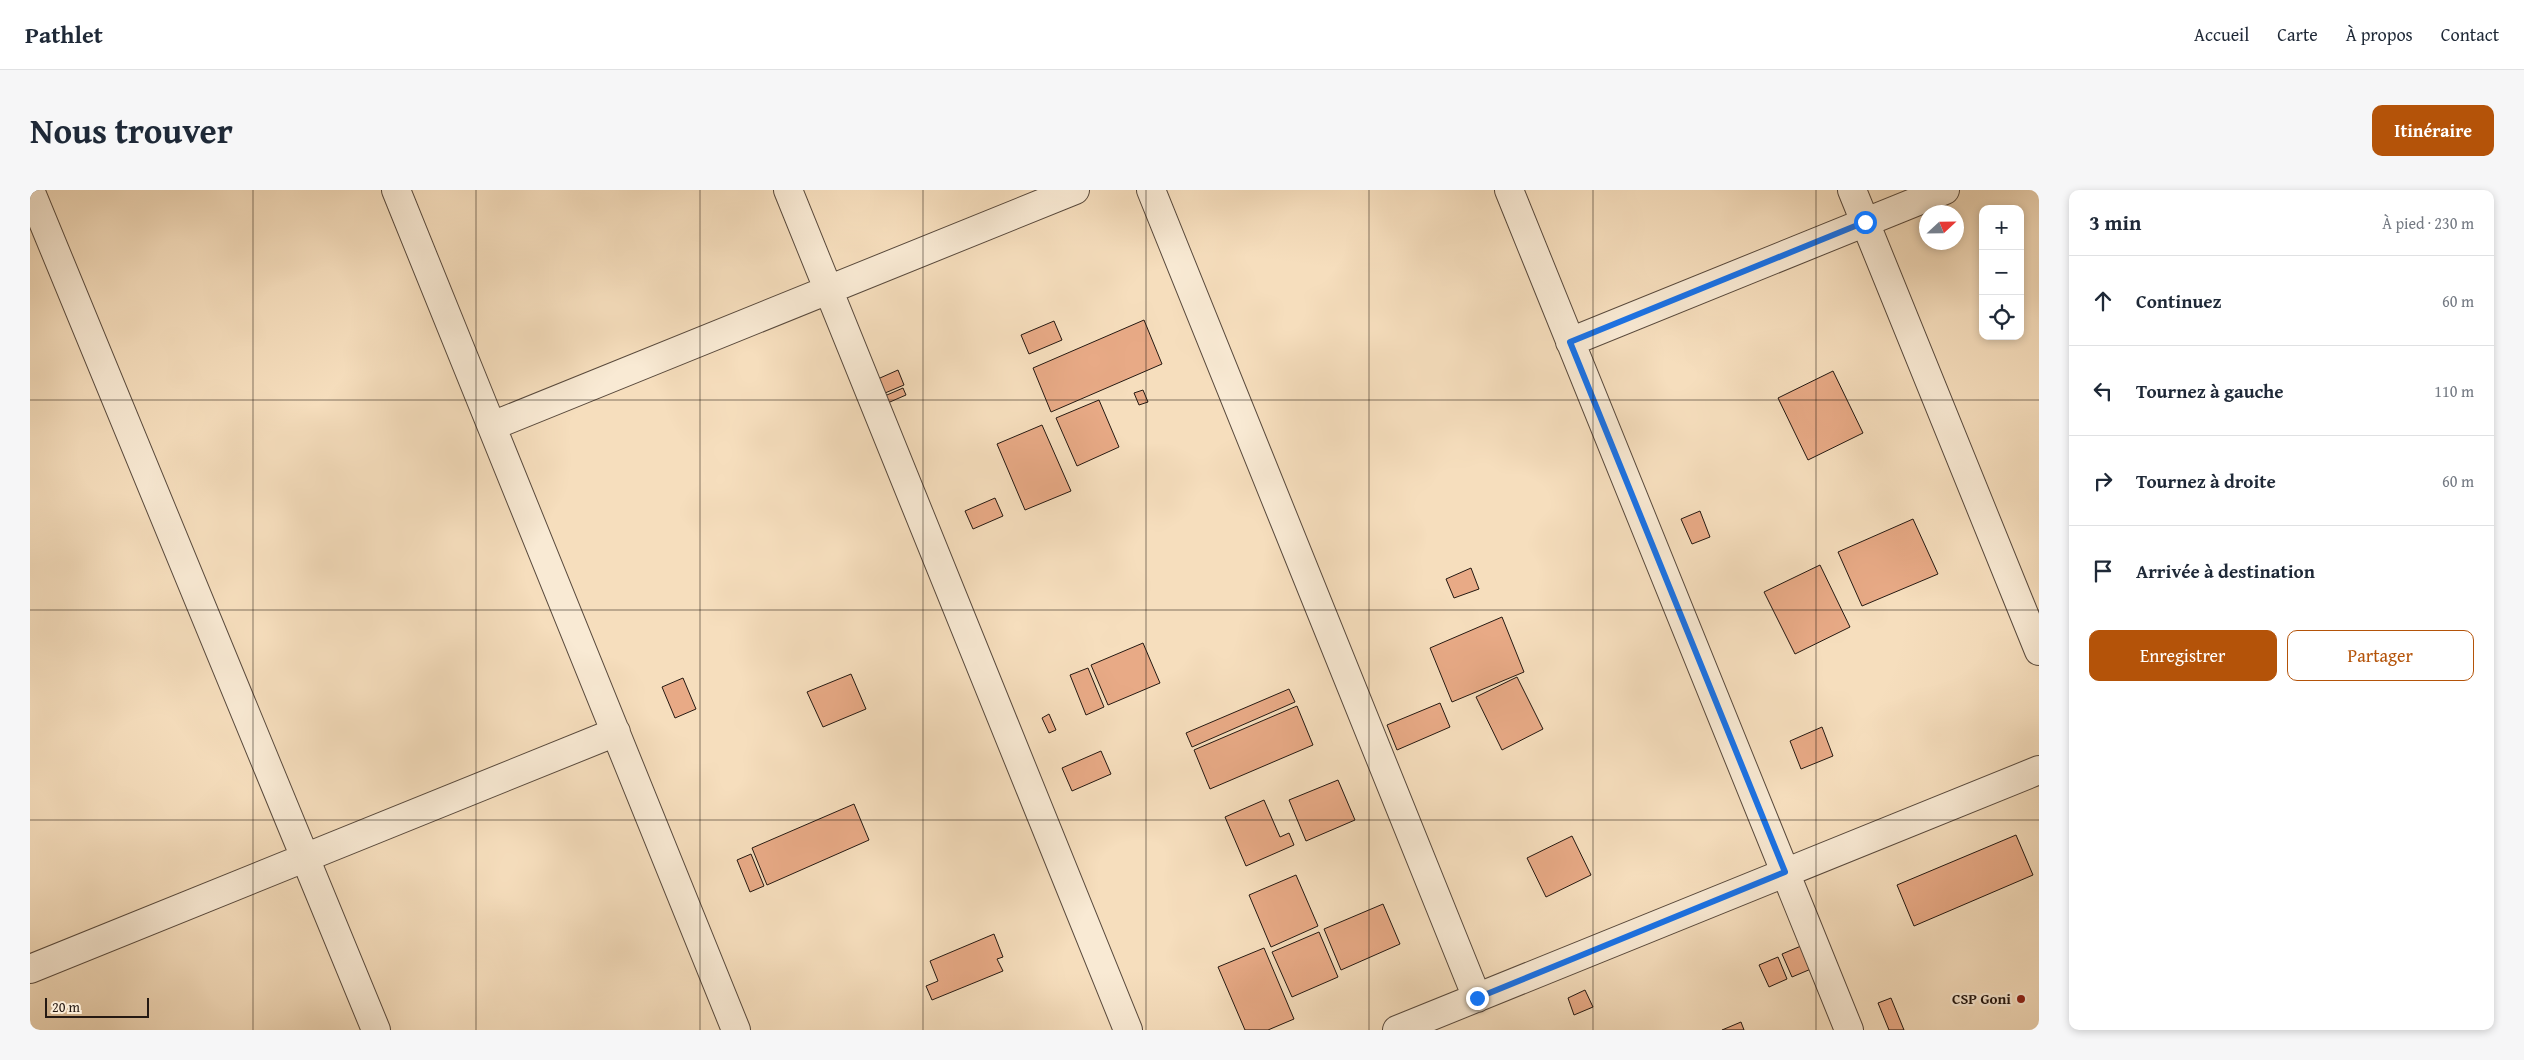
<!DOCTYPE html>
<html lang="fr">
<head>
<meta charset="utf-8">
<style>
	body { margin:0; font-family:"Gentium Book Plus",serif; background:#f6f6f7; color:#1f2937 }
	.controls { position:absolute; right:15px; top:15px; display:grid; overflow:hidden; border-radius:10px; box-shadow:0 2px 8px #0003 }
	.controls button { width:45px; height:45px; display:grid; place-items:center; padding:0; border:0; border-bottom:1px solid #e0e1e3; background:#fff; color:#1f2937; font:25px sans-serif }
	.compass { position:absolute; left:1889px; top:15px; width:45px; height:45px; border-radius:50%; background:#fff; box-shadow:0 2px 8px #0003; rotate:68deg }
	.scale { position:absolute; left:15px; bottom:12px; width:104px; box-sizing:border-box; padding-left:5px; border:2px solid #251912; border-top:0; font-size:14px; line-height:18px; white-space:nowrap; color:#251912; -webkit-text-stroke:4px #f9ead4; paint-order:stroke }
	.stop { position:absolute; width:15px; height:15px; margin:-11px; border:4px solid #1a73e8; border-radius:50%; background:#fff }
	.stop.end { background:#1a73e8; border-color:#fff; box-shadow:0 1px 5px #0008 }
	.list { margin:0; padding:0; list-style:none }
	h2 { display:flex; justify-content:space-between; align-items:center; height:65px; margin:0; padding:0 20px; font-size:21px }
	h2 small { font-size:16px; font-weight:400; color:#747a83 }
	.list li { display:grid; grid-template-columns:32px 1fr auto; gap:15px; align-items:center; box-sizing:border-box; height:90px; padding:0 20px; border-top:1px solid #e0e1e3 }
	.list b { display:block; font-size:19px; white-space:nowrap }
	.list em { font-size:16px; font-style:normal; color:#747a83 }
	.actions { display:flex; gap:10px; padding:15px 20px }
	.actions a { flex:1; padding:11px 0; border:1px solid #b45309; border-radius:10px; text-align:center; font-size:18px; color:#b45309 }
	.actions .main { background:#b45309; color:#fff }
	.icon { flex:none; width:28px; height:28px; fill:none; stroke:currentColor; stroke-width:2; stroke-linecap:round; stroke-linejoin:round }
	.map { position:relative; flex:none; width:2009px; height:840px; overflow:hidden; border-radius:10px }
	header { display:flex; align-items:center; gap:30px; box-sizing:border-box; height:70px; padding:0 25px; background:#fff; border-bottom:1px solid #e0e1e3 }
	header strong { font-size:24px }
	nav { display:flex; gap:28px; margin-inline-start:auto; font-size:18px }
	.intro { display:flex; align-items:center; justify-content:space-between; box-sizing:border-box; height:120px; padding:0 30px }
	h1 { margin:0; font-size:35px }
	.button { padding:12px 22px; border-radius:10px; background:#b45309; color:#fff; font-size:18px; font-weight:700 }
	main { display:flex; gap:30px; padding:0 30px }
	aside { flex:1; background:#fff; border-radius:10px; box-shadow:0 2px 8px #0003 }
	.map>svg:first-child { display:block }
</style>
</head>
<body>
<header>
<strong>Pathlet</strong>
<nav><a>Accueil</a><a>Carte</a><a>À propos</a><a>Contact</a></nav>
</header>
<div class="intro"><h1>Nous trouver</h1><a class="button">Itinéraire</a></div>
<main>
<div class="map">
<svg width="2009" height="840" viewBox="0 0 2009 840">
	<rect width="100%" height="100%" fill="#f6debd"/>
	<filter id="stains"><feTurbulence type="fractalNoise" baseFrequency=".004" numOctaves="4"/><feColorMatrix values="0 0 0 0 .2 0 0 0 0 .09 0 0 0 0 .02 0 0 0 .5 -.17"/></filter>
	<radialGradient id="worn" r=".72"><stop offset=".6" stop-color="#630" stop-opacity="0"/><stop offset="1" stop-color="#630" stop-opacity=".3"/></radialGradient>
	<path fill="#e8aa86" stroke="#251912" d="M1114 130 1132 174 1021 222 1003 178Z
		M1024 131 1032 150 999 164 991 145Z
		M868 180 874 195 848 206 841 192Z
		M1803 181 1833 243 1778 270 1748 208Z
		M873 198 876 205 853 215 850 208Z
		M1113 200 1118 212 1109 215 1104 203Z
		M1069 210 1089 257 1047 276 1026 228Z
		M1012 235 1041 301 995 320 967 254Z
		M965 308 973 326 943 339 935 321Z
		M1670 321 1680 347 1662 354 1651 329Z
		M1883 329 1908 384 1832 416 1808 362Z
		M1790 375 1820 437 1765 464 1734 402Z
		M1441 378 1449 399 1424 408 1416 389Z
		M1472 427 1494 482 1422 512 1400 458Z
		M1113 453 1130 493 1078 515 1061 475Z
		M1058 478 1074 517 1056 525 1040 485Z
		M821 484 836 519 793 537 777 502Z
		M1487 487 1513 539 1472 560 1446 507Z
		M653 488 666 519 645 528 632 497Z
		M1259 499 1265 512 1162 557 1156 543Z
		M1410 513 1420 537 1367 560 1357 535Z
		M1267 516 1283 555 1180 599 1164 560Z
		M1019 524 1026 540 1019 543 1012 528Z
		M1792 537 1803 566 1771 579 1760 551Z
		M1071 561 1081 584 1042 601 1032 578Z
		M1308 590 1325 630 1276 651 1259 610Z
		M1234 610 1250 647 1259 643 1264 655 1216 676 1195 627Z
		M824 614 839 650 737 695 722 658Z
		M1986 645 2003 685 1884 736 1867 695Z
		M1542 646 1561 685 1516 707 1497 668Z
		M721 664 734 696 720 702 707 670Z
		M1266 685 1288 736 1241 757 1219 705Z
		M1353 714 1370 754 1311 780 1294 739Z
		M1289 742 1308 787 1262 807 1242 762Z
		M964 744 973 767 967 769 973 781 902 810 896 796 908 791 900 771Z
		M1771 756 1781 779 1762 787 1752 764Z
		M1234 758 1264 829 1238 840H1215L1188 777Z
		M1748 767 1757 789 1739 797 1729 775Z
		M1555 800 1563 817 1544 825 1538 808Z
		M1861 808 1874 840H1859L1848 813Z
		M1711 832 1714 840H1692Z"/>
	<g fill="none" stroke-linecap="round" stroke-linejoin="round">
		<defs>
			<path id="minor" d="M0 0 346 840
				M366 0 706 840
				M758 0 1098 840
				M1121 0 1447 808
				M1479 0 1819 840
				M1822 0 2009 461
				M1540 152 1915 0
				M462 236 1045 0
				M0 779 586 542
				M1367 840 2009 580"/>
		</defs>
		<use href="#minor" stroke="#594a3d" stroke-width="30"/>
		<use href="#minor" stroke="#f9ead4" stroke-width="28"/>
	</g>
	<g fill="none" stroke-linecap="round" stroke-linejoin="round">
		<path stroke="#1a73e8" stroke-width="6" d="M1447 808 1755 682 1540 152 1835 32"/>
	</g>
	<path fill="none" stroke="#251912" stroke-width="1" stroke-opacity="0.55" d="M223 0V840M446 0V840M670 0V840M893 0V840M1116 0V840M1339 0V840M1563 0V840M1786 0V840M0 210H2009M0 420H2009M0 630H2009"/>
	<circle fill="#8f2418" stroke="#f9ead4" stroke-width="2" cx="1991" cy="809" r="5"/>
	<g text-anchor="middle" stroke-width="4.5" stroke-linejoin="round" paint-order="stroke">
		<g font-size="15" font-weight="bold" fill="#251912" stroke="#f9ead4" text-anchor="end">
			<text x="1981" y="814">CSP Goni</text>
		</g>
	</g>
	<rect width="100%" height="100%" filter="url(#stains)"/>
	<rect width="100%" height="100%" fill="url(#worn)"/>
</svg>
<div class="controls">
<button>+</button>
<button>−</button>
<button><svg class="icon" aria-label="locate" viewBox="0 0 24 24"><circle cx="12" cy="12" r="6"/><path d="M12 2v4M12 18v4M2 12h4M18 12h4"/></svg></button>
</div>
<svg class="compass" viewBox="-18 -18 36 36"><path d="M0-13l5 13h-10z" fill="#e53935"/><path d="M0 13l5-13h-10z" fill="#747a83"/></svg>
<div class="scale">20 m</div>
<div class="stop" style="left:1835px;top:32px"></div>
<div class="stop end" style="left:1447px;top:808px"></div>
</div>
<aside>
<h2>3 min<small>À pied · 230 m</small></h2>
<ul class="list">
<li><svg class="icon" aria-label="ahead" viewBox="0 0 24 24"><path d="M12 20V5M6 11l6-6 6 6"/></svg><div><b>Continuez</b></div><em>60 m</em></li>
<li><svg class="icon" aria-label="left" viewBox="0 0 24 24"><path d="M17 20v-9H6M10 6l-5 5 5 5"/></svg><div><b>Tournez à gauche</b></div><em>110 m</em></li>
<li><svg class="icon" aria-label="right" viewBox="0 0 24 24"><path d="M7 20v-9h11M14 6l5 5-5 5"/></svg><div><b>Tournez à droite</b></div><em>60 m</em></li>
<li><svg class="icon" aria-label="arrive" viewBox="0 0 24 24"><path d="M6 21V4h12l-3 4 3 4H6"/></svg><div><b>Arrivée à destination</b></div></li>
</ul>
<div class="actions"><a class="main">Enregistrer</a><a>Partager</a></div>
</aside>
</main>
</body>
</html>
